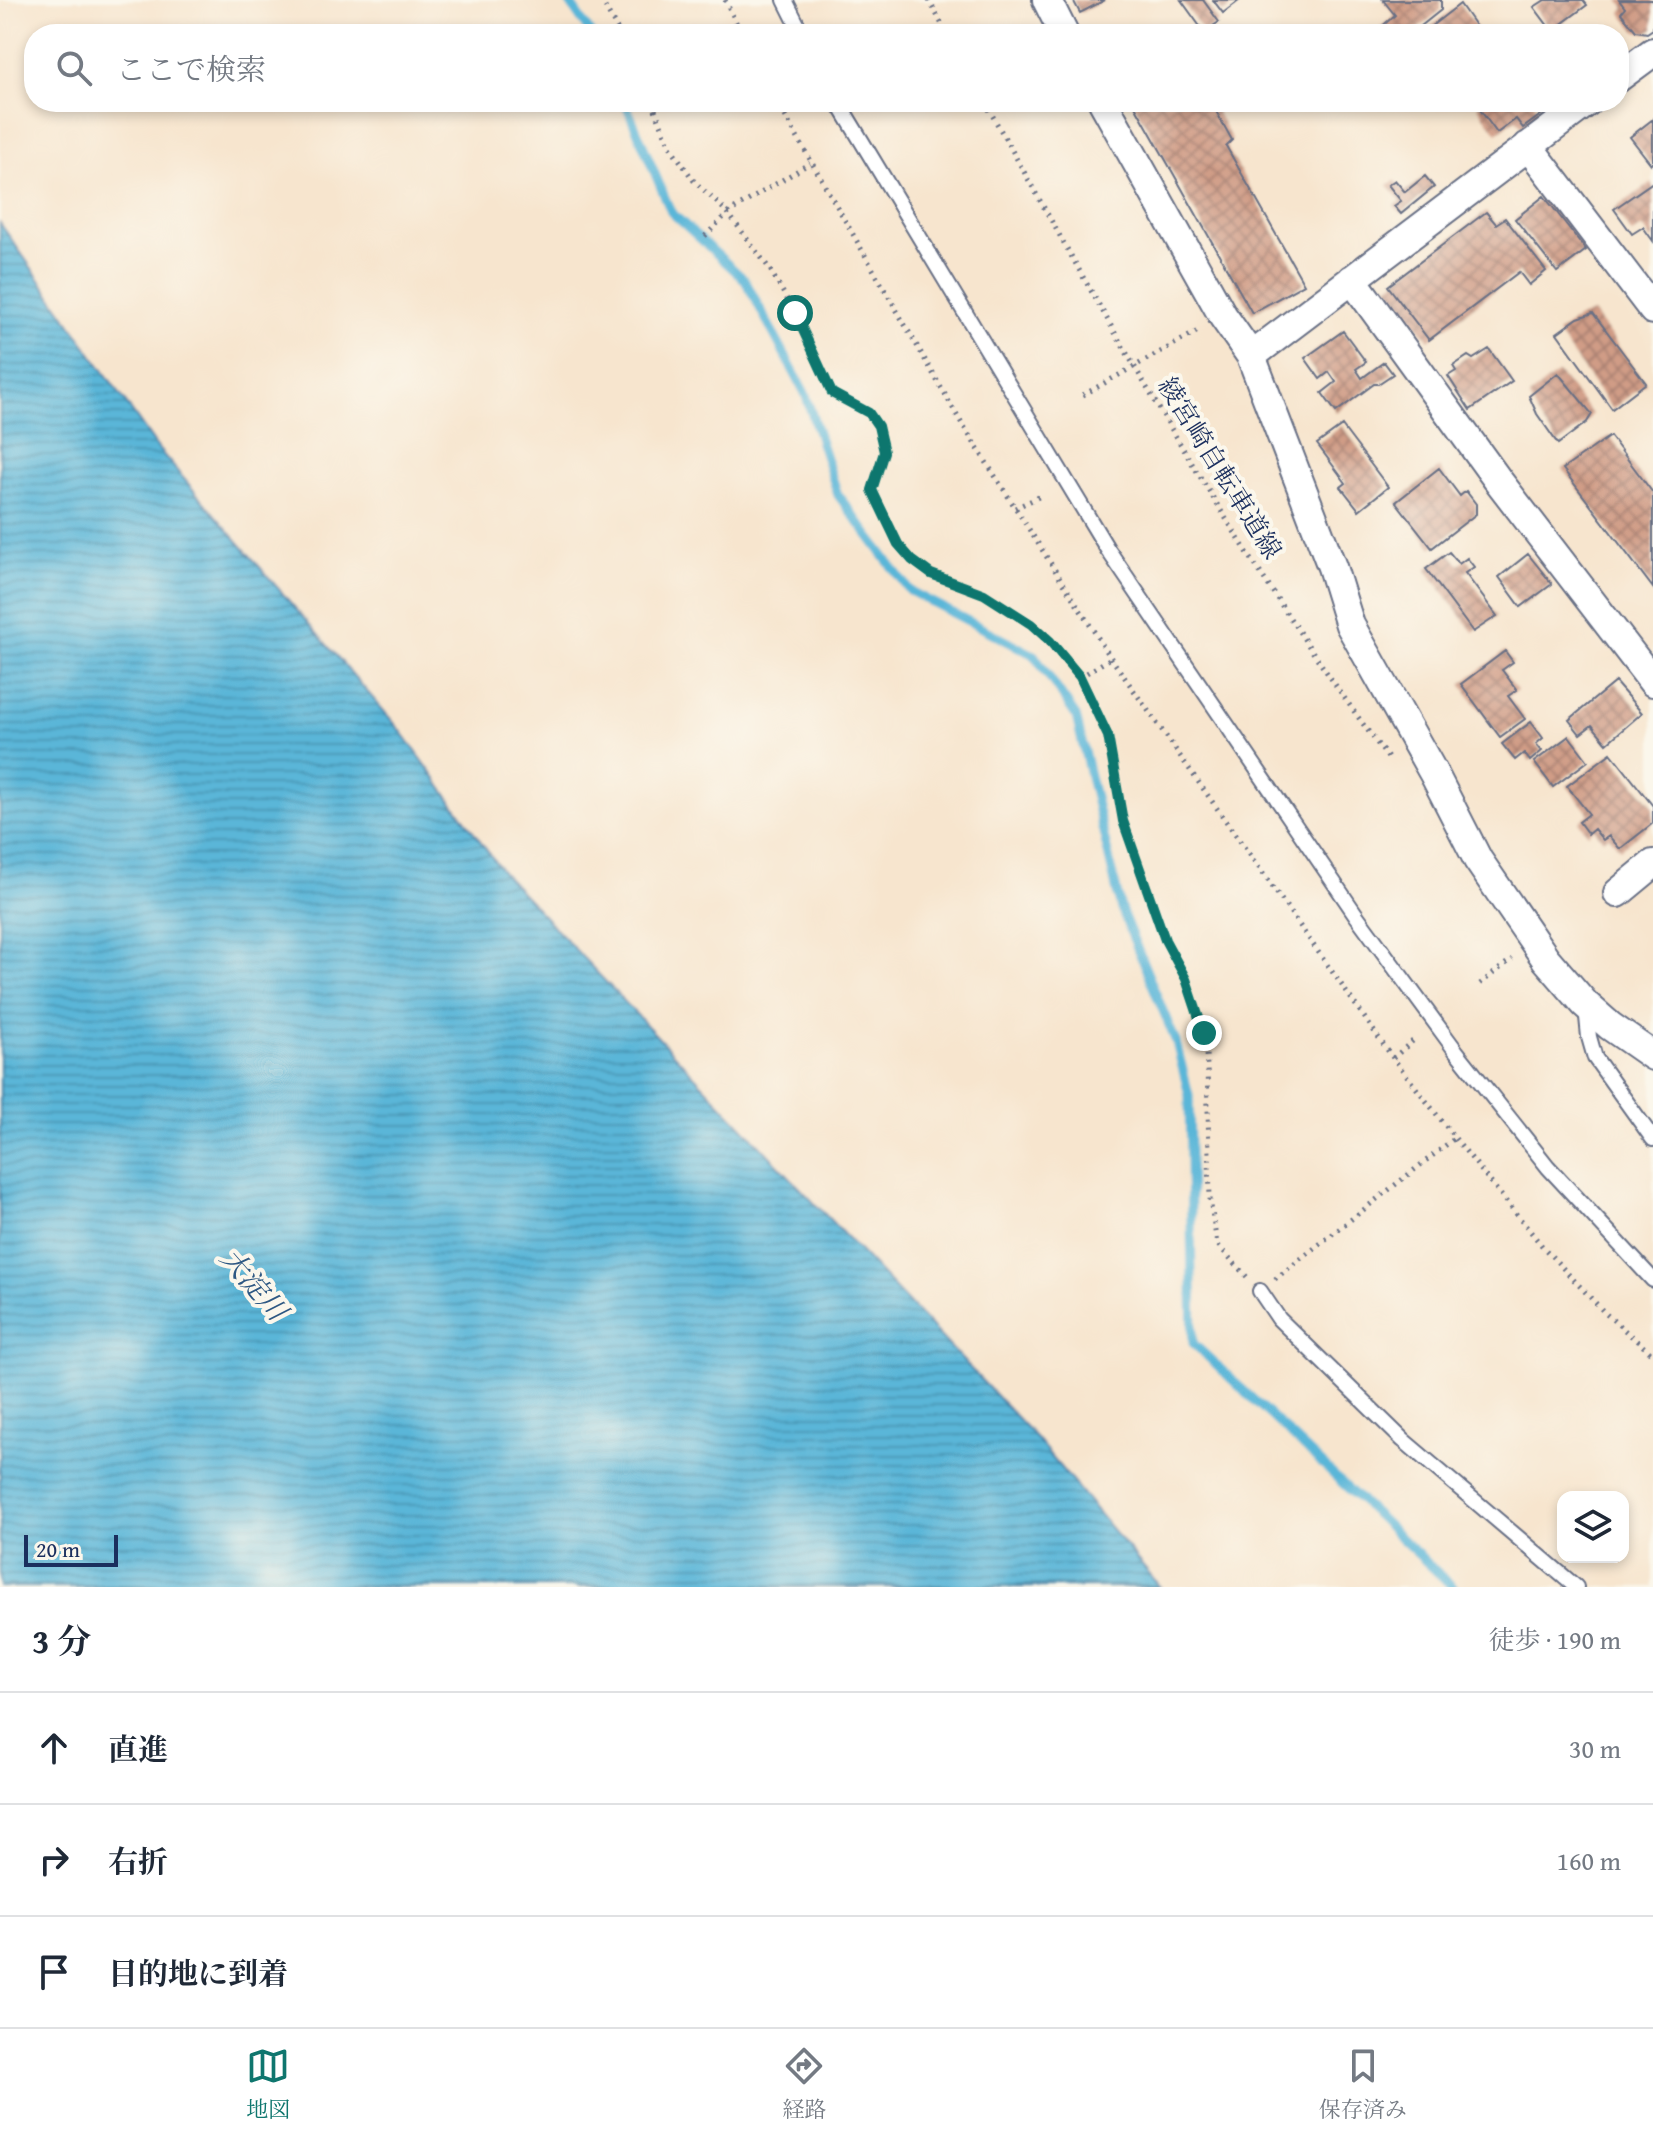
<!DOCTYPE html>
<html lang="ja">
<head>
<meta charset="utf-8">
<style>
	body { margin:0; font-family:"Gentium Book Plus","Noto Serif JP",serif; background:#f2f2f3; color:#1f2937 }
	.controls { position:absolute; right:24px; bottom:24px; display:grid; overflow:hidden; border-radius:16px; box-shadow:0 4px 12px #0003 }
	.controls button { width:72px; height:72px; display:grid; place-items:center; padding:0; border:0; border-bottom:2px solid #e0e1e3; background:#fff; color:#1f2937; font:40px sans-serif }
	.scale { position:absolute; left:24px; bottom:20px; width:94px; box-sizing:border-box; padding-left:8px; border:4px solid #1b2f5e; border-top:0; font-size:22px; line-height:28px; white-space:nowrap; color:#1b2f5e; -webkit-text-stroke:6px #fbf7ec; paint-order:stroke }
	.stop { position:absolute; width:24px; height:24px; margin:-18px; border:6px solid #0f766e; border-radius:50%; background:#fff }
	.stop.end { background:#0f766e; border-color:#fff; box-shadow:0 2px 8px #0008 }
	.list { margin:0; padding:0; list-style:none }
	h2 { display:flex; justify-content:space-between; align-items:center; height:104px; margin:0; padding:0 32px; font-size:34px }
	h2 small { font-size:26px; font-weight:400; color:#747a83 }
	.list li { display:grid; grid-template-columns:52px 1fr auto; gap:24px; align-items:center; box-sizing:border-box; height:112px; padding:0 32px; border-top:2px solid #e0e1e3 }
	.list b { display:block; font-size:30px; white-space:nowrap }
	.list em { font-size:26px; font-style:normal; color:#747a83 }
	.icon { flex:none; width:44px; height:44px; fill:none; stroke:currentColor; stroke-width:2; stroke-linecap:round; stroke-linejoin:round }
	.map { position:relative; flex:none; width:1653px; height:1587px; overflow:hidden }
	.search { position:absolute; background:#fff; box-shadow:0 4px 12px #0003; left:24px; right:24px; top:24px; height:88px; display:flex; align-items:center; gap:20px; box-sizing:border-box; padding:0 28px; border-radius:32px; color:#747a83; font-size:30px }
	.sheet { height:440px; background:#fff }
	nav { display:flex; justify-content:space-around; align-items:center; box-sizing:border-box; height:112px; border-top:2px solid #e0e1e3; background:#fff; font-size:22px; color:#747a83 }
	nav a { display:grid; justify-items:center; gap:4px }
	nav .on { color:#0f766e }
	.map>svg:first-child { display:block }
</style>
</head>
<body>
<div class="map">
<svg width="1653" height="1587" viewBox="0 0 1653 1587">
	<defs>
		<pattern id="water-rules" width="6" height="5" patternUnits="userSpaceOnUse" patternTransform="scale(2)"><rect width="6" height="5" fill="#5ab6d8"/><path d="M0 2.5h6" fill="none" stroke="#4a94b2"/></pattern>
		<pattern id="building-cross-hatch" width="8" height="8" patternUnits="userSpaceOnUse" patternTransform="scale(2)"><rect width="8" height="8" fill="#d09c86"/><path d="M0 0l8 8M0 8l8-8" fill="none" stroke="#a88071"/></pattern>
	</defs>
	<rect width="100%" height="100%" fill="#fbf7ec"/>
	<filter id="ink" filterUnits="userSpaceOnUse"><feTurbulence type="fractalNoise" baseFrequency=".0125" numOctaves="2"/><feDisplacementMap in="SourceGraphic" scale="16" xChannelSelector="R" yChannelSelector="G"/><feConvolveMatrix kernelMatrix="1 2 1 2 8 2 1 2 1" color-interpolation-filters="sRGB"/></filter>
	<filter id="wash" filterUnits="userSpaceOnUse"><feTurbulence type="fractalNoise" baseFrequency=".006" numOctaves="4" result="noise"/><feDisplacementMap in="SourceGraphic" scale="32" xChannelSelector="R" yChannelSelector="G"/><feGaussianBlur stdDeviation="1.8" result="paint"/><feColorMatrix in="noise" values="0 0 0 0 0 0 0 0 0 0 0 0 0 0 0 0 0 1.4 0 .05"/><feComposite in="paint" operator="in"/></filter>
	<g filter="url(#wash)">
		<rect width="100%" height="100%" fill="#f7e5ce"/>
		<path fill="url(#water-rules)" stroke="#3a729b" stroke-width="2" d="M0 223 159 450 402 732 505 875 1035 1437 1160 1587H0Z"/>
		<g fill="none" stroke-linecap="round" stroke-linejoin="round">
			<path stroke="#5ab6d8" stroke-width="9" d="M568 0 591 34
				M625 102 671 212 745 280 805 393 838 495 910 591 1034 655 1076 716 1121 909 1176 1042 1189 1095 1193 1343 1453 1587"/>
		</g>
		<g id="blocks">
			<path fill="url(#building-cross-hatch)" d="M1073 0H1105L1080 13Z
				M1181 0H1203L1219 22 1204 32Z
				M1213 0H1240L1223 13Z
				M1383 0H1441V10L1411 34H1385L1380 28 1395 15Z
				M1545 0H1583L1587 5 1552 31 1534 7Z
				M1619 0H1653V29L1647 33 1636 31 1621 13 1625 8Z
				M1460 4 1481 34H1421Z
				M1133 102H1211L1232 140 1226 146 1304 284 1252 313Z
				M1485 102H1533L1542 114 1523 128 1516 119 1497 133 1478 107Z
				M1653 119V162L1651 164 1630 137Z
				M1425 176 1434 187 1401 214 1394 206 1401 201 1388 185 1395 180 1405 192Z
				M1653 182V241L1643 227 1632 234 1614 209Z
				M1544 196 1586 250 1557 272 1515 219Z
				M1486 212 1496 224 1505 218 1546 271 1529 285 1519 272 1429 340 1388 286Z
				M1593 313 1646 383 1612 409 1557 333 1578 318Z
				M1343 331 1366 362 1356 369 1362 378 1384 362 1393 374 1378 384H1374L1336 412 1322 393 1336 382 1329 372 1320 379 1305 358Z
				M1489 349 1512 381 1470 410 1448 376 1456 371 1453 366 1468 356 1473 359Z
				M1558 373 1592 414 1587 422 1558 444 1537 414 1529 396Z
				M1342 426 1388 487 1359 510 1341 487 1346 483 1317 444Z
				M1610 436 1653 493V588L1563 469Z
				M1439 468 1460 496 1466 491 1476 504V514L1432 548 1396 502Z
				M1449 552 1459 564 1467 558 1474 567 1465 573 1497 616 1473 632 1426 569Z
				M1528 554 1552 584 1521 607 1499 577Z
				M1505 651 1513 662 1502 670 1517 690 1508 696 1525 719 1500 737 1461 684Z
				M1615 682 1642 713 1607 743 1592 725 1580 734 1569 720Z
				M1531 722 1543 738 1536 744 1542 751 1530 761 1524 753 1515 760 1502 744Z
				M1569 736 1588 761 1553 787 1534 762Z
				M1611 753 1653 806V823L1620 849 1609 836 1603 840 1594 829 1588 834 1579 822 1589 814 1567 786Z"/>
		</g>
	</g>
	<g filter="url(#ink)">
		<use href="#blocks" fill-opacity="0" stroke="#686f85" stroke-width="2"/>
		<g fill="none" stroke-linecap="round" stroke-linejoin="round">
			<defs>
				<path id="service" d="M785 0 802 34
					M838 102 1108 550 1356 915 1456 1051 1548 1167 1653 1280
					M1586 1007 1589 1037 1595 1058 1653 1139
					M1260 1291 1279 1319 1403 1440 1576 1587"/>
				<path id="minor" d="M1047 0 1064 34
					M1619 77 1653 52
					M1103 102 1223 316 1251 356 1332 567 1350 625 1434 774 1478 860 1546 959 1585 1004 1610 1026 1653 1056
					M1528 146 1653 310
					M1352 279 1497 479 1653 682
					M1251 356 1587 102
					M1618 893 1653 864"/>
			</defs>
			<use href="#service" stroke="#686f85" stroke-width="18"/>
			<use href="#minor" stroke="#686f85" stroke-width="32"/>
			<path stroke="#686f85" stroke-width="5" stroke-dasharray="2 6" stroke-linecap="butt" d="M601 0 620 34
				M725 0 742 34
				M929 0 947 34
				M652 102 670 146 694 181 728 213 769 268 795 313 832 393 869 413 878 426 884 452 872 490 898 544 912 560 931 574 984 594 1031 624 1080 677 1108 736 1123 821 1165 940 1186 979 1204 1033 1207 1065 1210 1199 1217 1244 1247 1277
				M777 102 962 424 1111 658 1393 1058 1455 1138 1543 1247 1605 1313 1653 1355
				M985 102C1110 326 1235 552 1388 758
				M705 236 728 213 810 163
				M1083 395 1198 331
				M1015 508 1041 496
				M1080 677 1111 658
				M1480 984 1512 959
				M1393 1058 1415 1039
				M1275 1279 1455 1138"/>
			<use href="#service" stroke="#fff" stroke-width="14"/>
			<use href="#minor" stroke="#fff" stroke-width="28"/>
		</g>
	</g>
	<g fill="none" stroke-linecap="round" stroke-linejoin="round" filter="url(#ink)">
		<path stroke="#0f766e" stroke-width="10" d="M795 313 832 393 869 413 878 426 884 452 872 490 898 544 912 560 931 574 984 594 1031 624 1050 641 1080 677 1108 736 1123 821 1165 940 1186 979 1204 1033"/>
	</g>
	<g text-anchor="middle" stroke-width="8" stroke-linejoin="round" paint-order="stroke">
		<g font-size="26" fill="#1b2f5e" stroke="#fbf7ec">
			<text transform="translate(1220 468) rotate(58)" y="9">綾宮崎自転車道線</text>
		</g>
		<g font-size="28" font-style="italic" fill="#2e5883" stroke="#fbf7ec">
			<text transform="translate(254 1284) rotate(49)" y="10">大淀川</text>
		</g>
	</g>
</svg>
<div class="controls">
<button><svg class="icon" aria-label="layers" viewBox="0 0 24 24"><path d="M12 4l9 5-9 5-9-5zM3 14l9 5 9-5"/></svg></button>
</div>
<div class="scale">20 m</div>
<div class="stop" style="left:795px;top:313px"></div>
<div class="stop end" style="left:1204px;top:1033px"></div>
<div class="search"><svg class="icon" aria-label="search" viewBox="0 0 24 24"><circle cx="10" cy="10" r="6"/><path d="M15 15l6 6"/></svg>ここで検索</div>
</div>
<section class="sheet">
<h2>3 分<small>徒歩 · 190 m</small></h2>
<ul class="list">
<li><svg class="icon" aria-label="ahead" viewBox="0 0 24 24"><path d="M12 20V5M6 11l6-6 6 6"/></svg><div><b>直進</b></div><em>30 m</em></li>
<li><svg class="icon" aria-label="right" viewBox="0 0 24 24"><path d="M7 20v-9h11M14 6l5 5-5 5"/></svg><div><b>右折</b></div><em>160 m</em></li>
<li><svg class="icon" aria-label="arrive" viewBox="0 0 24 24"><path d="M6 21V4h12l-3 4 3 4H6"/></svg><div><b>目的地に到着</b></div></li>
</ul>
</section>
<nav>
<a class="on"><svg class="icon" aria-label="map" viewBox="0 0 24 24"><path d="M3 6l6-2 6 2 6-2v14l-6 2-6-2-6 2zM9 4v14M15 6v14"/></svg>地図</a>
<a><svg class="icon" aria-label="directions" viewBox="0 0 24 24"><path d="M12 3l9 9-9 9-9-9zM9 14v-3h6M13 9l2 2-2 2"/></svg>経路</a>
<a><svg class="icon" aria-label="saved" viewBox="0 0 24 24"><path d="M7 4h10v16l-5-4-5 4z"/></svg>保存済み</a>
</nav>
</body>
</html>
